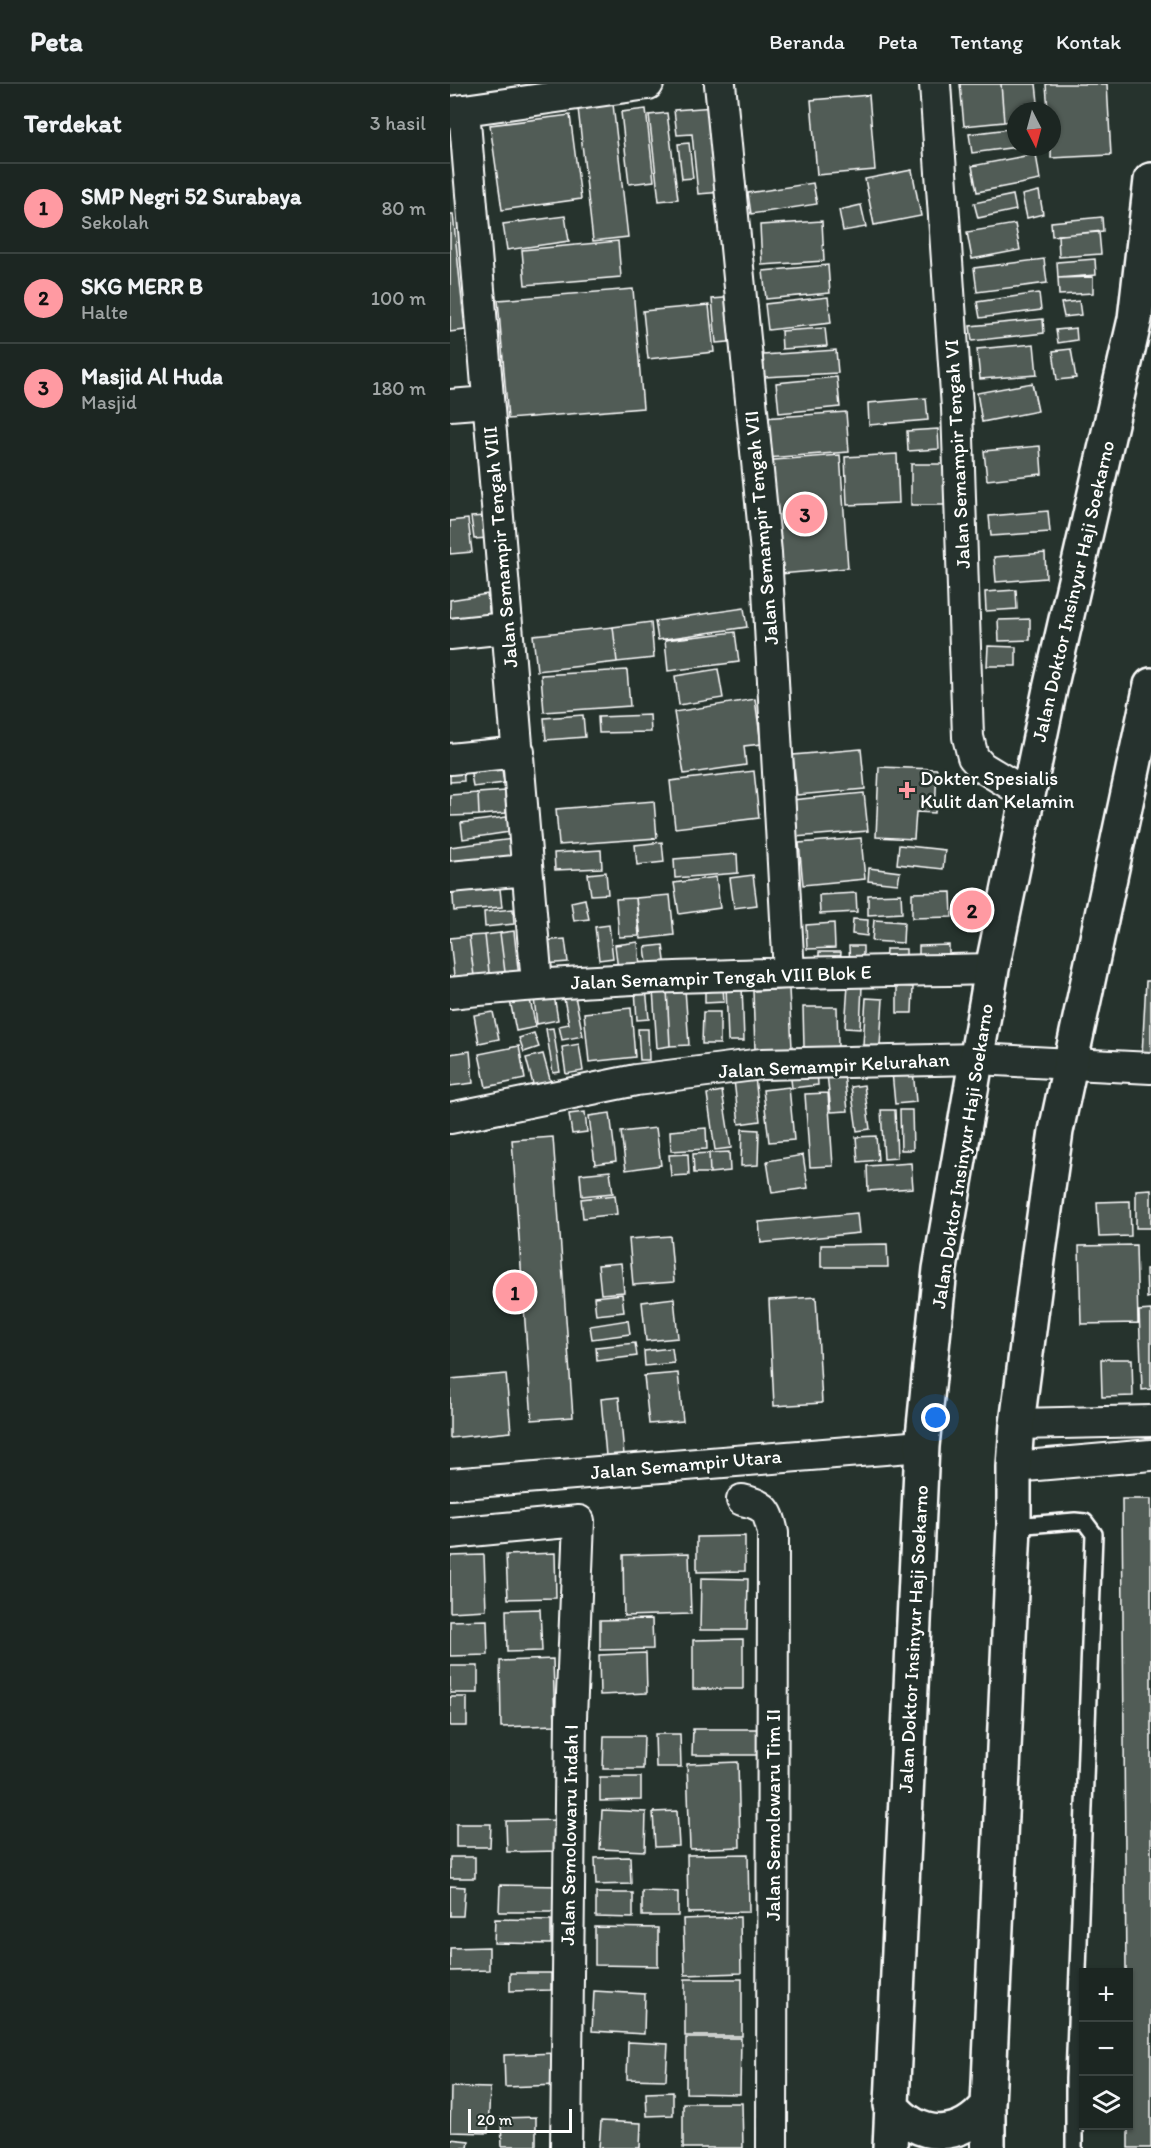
<!DOCTYPE html>
<html lang="id">
<head>
<meta charset="utf-8">
<style>
	body { margin:0; font-family:Itim,sans-serif; background:#29322f; color:#f1f3f6 }
	.controls { position:absolute; right:18px; bottom:18px; display:grid; overflow:hidden; border-radius:0px; box-shadow:0 2px 4px #0004 }
	.controls button { width:54px; height:54px; display:grid; place-items:center; padding:0; border:0; border-bottom:2px solid #3a4340; background:#1c2622; color:#f1f3f6; font:30px sans-serif }
	.compass { position:absolute; left:557px; top:18px; width:54px; height:54px; border-radius:50%; background:#1c2622; box-shadow:0 2px 4px #0004; rotate:174deg }
	.scale { position:absolute; left:18px; bottom:15px; width:104px; box-sizing:border-box; padding-left:6px; border:3px solid #fff; border-top:0; font-size:16px; line-height:21px; white-space:nowrap; color:#fff; -webkit-text-stroke:4px #26332d; paint-order:stroke }
	.you { position:absolute; left:486px; top:1334px; width:21px; height:21px; margin:-15px; border:4px solid #fff; border-radius:50%; background:#1a73e8; box-shadow:0 0 0 9px #1a73e833 }
	.badge { display:grid; place-items:center; width:39px; height:39px; border-radius:50%; background:#ff9aa2; color:#111; font-size:20px; font-weight:700 }
	.pin { position:absolute; translate:-50% -50%; border:3px solid #fff; box-shadow:0 2px 6px #0006 }
	.list { margin:0; padding:0; list-style:none }
	h2 { display:flex; justify-content:space-between; align-items:center; height:78px; margin:0; padding:0 24px; font-size:26px }
	h2 small { font-size:20px; font-weight:400; color:#a0a5a5 }
	.list li { display:grid; grid-template-columns:39px 1fr auto; gap:18px; align-items:center; box-sizing:border-box; height:90px; padding:0 24px; border-top:2px solid #3a4340 }
	.list b { display:block; font-size:22px; white-space:nowrap }
	.list p { margin:0; font-size:20px; white-space:nowrap; color:#a0a5a5 }
	.list em { font-size:20px; font-style:normal; color:#a0a5a5 }
	.icon { flex:none; width:33px; height:33px; fill:none; stroke:currentColor; stroke-width:2; stroke-linecap:round; stroke-linejoin:round }
	.map { position:relative; flex:none; width:701px; height:2064px; overflow:hidden }
	header { display:flex; align-items:center; gap:36px; box-sizing:border-box; height:84px; padding:0 30px; background:#1c2622; border-bottom:2px solid #3a4340 }
	header strong { font-size:28px }
	nav { display:flex; gap:33px; margin-inline-start:auto; font-size:21px }
	main { display:flex }
	aside { flex:1; background:#1c2622 }
	.map>svg:first-child { display:block }
</style>
</head>
<body>
<header>
<strong>Peta</strong>
<nav><a>Beranda</a><a>Peta</a><a>Tentang</a><a>Kontak</a></nav>
</header>
<main>
<aside>
<h2>Terdekat<small>3 hasil</small></h2>
<ul class="list">
<li><span class="badge">1</span><div><b>SMP Negri 52 Surabaya</b><p>Sekolah</p></div><em>80 m</em></li>
<li><span class="badge">2</span><div><b>SKG MERR B</b><p>Halte</p></div><em>100 m</em></li>
<li><span class="badge">3</span><div><b>Masjid Al Huda</b><p>Masjid</p></div><em>180 m</em></li>
</ul>
</aside>
<div class="map">
<svg width="701" height="2064" viewBox="0 0 701 2064">
	<rect width="100%" height="100%" fill="#26332d"/>
	<filter id="ink" filterUnits="userSpaceOnUse"><feTurbulence type="fractalNoise" baseFrequency=".0167" numOctaves="2"/><feDisplacementMap in="SourceGraphic" scale="12" xChannelSelector="R" yChannelSelector="G"/><feConvolveMatrix kernelMatrix="1 2 1 2 8 2 1 2 1" color-interpolation-filters="sRGB"/></filter>
	<g filter="url(#ink)">
		<path fill="#515c57" stroke="#fff" stroke-width="1.5" d="M510 0H551L554 38 514 42Z
			M551 0H586L589 27H566V37L554 38Z
			M596 0H657L661 71 601 74 602 27H598Z
			M419 11 425 86 367 91 361 16Z
			M163 20 178 153 143 157 128 24Z
			M264 23 273 108 248 110 242 50 227 51 224 26Z
			M196 25 204 97 179 100 171 28Z
			M217 29 228 115 209 117 199 31Z
			M120 31 131 115 52 126 40 41Z
			M566 44 567 63 522 69 519 50Z
			M239 59 243 94 232 95 228 60Z
			M586 70 590 96 527 108 522 82Z
			M462 86 471 132 424 141 415 95Z
			M363 99 367 120 301 130 298 109Z
			M589 107 593 130 577 134 572 111Z
			M563 111 566 126 528 134 524 119Z
			M411 121 416 143 393 147 389 126Z
			M0 130H3L15 246 0 248Z
			M115 132 119 157 57 166 53 140Z
			M652 133 653 147 602 152 601 138Z
			M372 137 374 177 312 181 310 141Z
			M565 140 570 166 522 175 517 148Z
			M649 148 651 170 609 173 608 151Z
			M168 157 171 193 75 201 72 166Z
			M594 175 597 199 527 208 524 184Z
			M645 175 646 191 608 194 607 178Z
			M378 181 380 209 316 215 313 187Z
			M643 193V209L609 211 608 194Z
			M183 205 193 324 58 335 48 216Z
			M589 209 591 226 530 234 527 218Z
			M286 213 290 257 266 259 262 215Z
			M378 213 381 239 318 246 315 220Z
			M629 217 631 231 614 233 611 219Z
			M259 221 264 268 198 275 193 227Z
			M593 235 594 249 522 257 520 242Z
			M375 244 377 262 332 265 331 247Z
			M626 244 627 256 608 259 606 246Z
			M584 260 587 291 530 295 527 265Z
			M621 265 626 294 607 296 603 267Z
			M386 266 388 289 314 293 313 271Z
			M387 293 390 323 329 329 326 299Z
			M582 299 588 327 532 338 527 309Z
			M476 314 478 336 419 341 418 319Z
			M396 328 399 368 316 374 313 334Z
			M488 345 489 365 458 367 457 347Z
			M590 362 592 390 537 396 534 367Z
			M447 370 449 419 397 421 395 373Z
			M390 371 398 484 319 491 311 377Z
			M461 380H501V421H461Z
			M598 427 600 448 541 452 539 432Z
			M35 432 38 454 24 455 21 433Z
			M18 435 22 468 0 470V437Z
			M595 469 596 494 546 498 544 473Z
			M566 506 567 525 536 527 535 508Z
			M37 510 40 534 0 539V516Z
			M294 524 297 543 208 556 205 537Z
			M580 535V556L549 557 548 536Z
			M201 538 204 574 167 578 163 543Z
			M163 543 167 578 87 587 83 551Z
			M285 548 289 578 218 587 215 556Z
			M538 562 566 563V582H537Z
			M268 585 273 614 229 621 225 592Z
			M177 586 180 622 94 628 91 591Z
			M305 615 311 660 294 662 296 681 234 690 224 628Z
			M133 631 135 653 96 656 94 634Z
			M200 631 201 648 149 649 148 633Z
			M411 665 415 705 347 711 343 671Z
			M51 679 54 699 23 703 20 683Z
			M13 681 14 697 0 698V682Z
			M429 683 487 685 485 729 466 728 464 755 426 753Z
			M304 687 309 734 225 744 220 697Z
			M55 707 56 729 29 731 28 709Z
			M28 709 29 731 0 732V711Z
			M414 709 418 747 345 753 341 716Z
			M204 717 207 754 109 761 106 725Z
			M64 732 66 747 13 755 11 739Z
			M411 754 415 795 353 801 349 759Z
			M63 755 66 779 0 788V763Z
			M212 758 214 778 187 781 185 761Z
			M449 761 495 766 493 785 447 780Z
			M151 766 152 784 105 786 104 769Z
			M287 770 288 789 225 794 224 775Z
			M419 784 450 788 448 800 418 797Z
			M156 788 158 810 141 811 138 790Z
			M303 791 307 821 284 824 280 794Z
			M266 793 270 824 229 830 224 799Z
			M49 796 52 823 4 827 2 800Z
			M501 808 502 833 462 834V809Z
			M406 809 407 828 370 830 369 811Z
			M451 810 452 829 418 831V811Z
			M220 811 224 851 191 855 186 814Z
			M186 814 189 852 169 853 166 815Z
			M135 815 139 835 124 837 121 818Z
			M63 825 64 840 35 843 34 828Z
			M403 835 418 836 417 852 402 850Z
			M424 836 454 838 453 859 422 857Z
			M384 839 385 864 357 865 356 841Z
			M159 841 163 874 149 876 145 843Z
			M64 847 69 894 56 896 50 849Z
			M50 849 56 896 40 898 35 851Z
			M35 851 40 898 25 900 19 852Z
			M19 852 25 900 5 902 0 854Z
			M115 855 118 878 94 880 92 857Z
			M188 858 190 883 168 886 165 861Z
			M213 861 216 884 198 886 195 863Z
			M499 861V880L469 881V862Z
			M399 862H413V882H400Z
			M436 865H456V883L435 882Z
			M369 868H391L390 881H369Z
			M696 897H701V972L692 971Z
			M292 901 294 957H278L276 902Z
			M398 901 412 902 410 945 395 944Z
			M273 902 274 918 255 919V903Z
			M447 902 463 903 462 929H447Z
			M196 904 199 935 187 936 185 905Z
			M217 905H235L239 961 220 962Z
			M217 905 220 962 207 964 203 906Z
			M339 905 342 964 305 966 303 907Z
			M78 907 86 943 66 947 59 911Z
			M104 911 108 936 87 940 84 914Z
			M125 912 133 952 112 956 109 942 119 940 114 915Z
			M416 914 433 915 430 962 413 961Z
			M353 923H387L388 963H354Z
			M181 924 185 973 139 978 134 929Z
			M43 928 49 955 29 959 24 931Z
			M253 928H270V960H252Z
			M103 944 110 988 103 989 96 945Z
			M188 945H198L199 976H190Z
			M84 949 89 963 74 968 69 954Z
			M129 960 133 987 116 990 112 963Z
			M69 962 75 995 36 1003 29 970Z
			M20 967 23 999 0 1002V970Z
			M93 970 101 999 84 1004 76 974Z
			M304 984 310 1037 289 1040 283 987Z
			M367 985 368 1001 342 1004 340 987Z
			M463 986 466 1018 445 1020 442 988Z
			M394 989 398 1027 381 1028 377 990Z
			M414 1001 420 1045 407 1047 401 1003Z
			M339 1003 344 1056 319 1058 313 1006Z
			M272 1007 281 1064 265 1066 257 1010Z
			M378 1009 383 1082 360 1083 355 1010Z
			M431 1026H445L447 1074 434 1075Z
			M450 1026H462L463 1066H451Z
			M135 1028 137 1048 122 1050 119 1030Z
			M160 1029 166 1077 145 1080 139 1032Z
			M206 1044 211 1081 176 1086 171 1048Z
			M256 1044 257 1065 221 1067 220 1047Z
			M292 1045 309 1046 308 1081 291 1082Z
			M426 1052 428 1076 408 1078 406 1053Z
			M103 1053 123 1333 82 1336 62 1056Z
			M279 1068 280 1087 260 1089 259 1069Z
			M259 1069 260 1089H244L243 1070Z
			M238 1070 239 1091 221 1092 219 1071Z
			M353 1071 358 1104 322 1109 317 1077Z
			M461 1079 463 1104 418 1107 417 1082Z
			M160 1087 163 1109 132 1112 130 1090Z
			M701 1105V1144H686V1106Z
			M165 1111 167 1130 133 1134 131 1115Z
			M680 1117 681 1152 649 1153 647 1118Z
			M407 1129 409 1149 311 1159 309 1138Z
			M220 1152 224 1198 183 1201 179 1155Z
			M437 1160 438 1183H371V1161Z
			M686 1161 688 1239 631 1240 629 1162Z
			M171 1179 174 1208 151 1210 148 1181Z
			M696 1185H701V1213L697 1214Z
			M172 1210 174 1228 146 1231 144 1213Z
			M366 1213 372 1319 324 1322 319 1216Z
			M224 1214 228 1254 196 1257 192 1218Z
			M701 1226V1305L692 1306 689 1227Z
			M178 1236 180 1250 142 1255 140 1242Z
			M185 1259 187 1272 147 1277 146 1263Z
			M222 1264 224 1279 195 1282 194 1267Z
			M651 1275H682L683 1312 652 1313Z
			M228 1289 233 1337 199 1340 194 1292Z
			M56 1290 61 1348 0 1354V1295Z
			M169 1313 174 1371 156 1372 151 1315Z
			M672 1415H701V2064H678V1888H676Z
			M295 1452V1487L247 1488V1453Z
			M105 1469 106 1514 58 1515 56 1471Z
			M239 1469 241 1530 174 1532 173 1471Z
			M34 1471 36 1526 0 1528V1472Z
			M251 1494 298 1495 297 1546H250Z
			M90 1525 92 1567 57 1568 56 1526Z
			M202 1535 203 1565 150 1566V1536Z
			M37 1536 38 1571 0 1572V1537Z
			M293 1555V1605H243V1556Z
			M196 1569 197 1609 150 1611 149 1571Z
			M103 1575 105 1641 51 1643 50 1577Z
			M0 1582H28V1609H0Z
			M0 1613H17V1642H0Z
			M243 1645H312V1671H242Z
			M205 1650H230L231 1683H206Z
			M154 1652H194L193 1685H153Z
			M288 1678 290 1763 240 1765 237 1680Z
			M150 1693H191V1716L150 1717Z
			M152 1726 196 1728 195 1767 150 1765Z
			M227 1727 229 1762 205 1763 203 1728Z
			M110 1736 111 1767 57 1768 56 1737Z
			M6 1740H41L40 1763H6Z
			M298 1770 299 1828 238 1829 237 1771Z
			M0 1773H25V1794H0Z
			M180 1773 181 1800 146 1801 145 1774Z
			M50 1801 113 1802 112 1828H49Z
			M0 1802 15 1803 13 1832H0Z
			M192 1807 228 1808V1832H192Z
			M146 1809H183V1834L146 1833Z
			M290 1833 291 1889 235 1891 233 1835Z
			M45 1835 101 1836V1860L44 1859Z
			M145 1843 208 1844V1882L145 1881Z
			M39 1863V1886L0 1887V1864Z
			M60 1889H101V1906L60 1907Z
			M235 1895H292V1952H235Z
			M144 1907 195 1910 194 1950 142 1947Z
			M236 1954H291L290 2010 236 2009Z
			M178 1958 218 1960 216 1996 177 1995Z
			M106 1969 108 2001 55 2003 54 1971Z
			M1 2003 40 2004 38 2049 0 2048Z
			M223 2008V2031L197 2032 196 2009Z
			M233 2019H292L293 2064H233Z
			M86 2033V2062H52L51 2034Z
			M151 2037 191 2039 190 2064H149Z
			M0 2055 19 2057 18 2064H0Z"/>
		<g fill="none" stroke-linecap="round" stroke-linejoin="round">
			<defs>
				<path id="service" d="M564 1442 625 1437 635 1438 644 1450 624 1995V2064"/>
				<path id="minor" d="M270 0 316 469 339 889
					M485 0 507 324 518 653 523 673 532 683 578 711
					M14 26 87 900
					M0 28 198 0
					M0 321 38 318
					M0 550 56 544
					M0 675 69 668
					M0 793 77 786
					M0 909C180 890 361 889 542 885
					M0 1034 186 996 312 980 527 975 701 984
					M567 1340 701 1337
					M564 1383 701 1371
					M0 1400 472 1362
					M292 1416C316 1421 318 1427 323 1449L322 2064
					M0 1449 129 1437 121 1634 116 2064"/>
				<path id="primary" d="M441 2021C469 2056 510 2057 538 2021
					M440 2064 472 1362 490 1185 542 885 600 605 685 235 701 96
					M538 2064V2021L564 1442V1383L567 1340 589 1168 606 1047 701 601"/>
			</defs>
			<use href="#service" stroke="#fff" stroke-width="20"/>
			<use href="#minor" stroke="#fff" stroke-width="34"/>
			<use href="#primary" stroke="#fff" stroke-width="38"/>
			<use href="#service" stroke="#26332d" stroke-width="15"/>
			<use href="#minor" stroke="#26332d" stroke-width="30"/>
			<use href="#primary" stroke="#26332d" stroke-width="33"/>
		</g>
	</g>
	<path fill="#ff9aa2" stroke="#26332d" stroke-width="2" d="M454 697h6v6h6v6h-6v6h-6v-6h-6v-6h6z"/>
	<g text-anchor="middle" stroke-width="5" stroke-linejoin="round" paint-order="stroke">
		<g font-size="20" fill="#fff" stroke="#26332d">
			<text transform="translate(507 370) rotate(-93)" y="7">Jalan Semampir Tengah VI</text>
			<text transform="translate(311 444) rotate(-95)" y="7">Jalan Semampir Tengah VII</text>
			<text transform="translate(50 463) rotate(-95)" y="7">Jalan Semampir Tengah VIII</text>
			<text transform="translate(623 507) rotate(-77)" y="7">Jalan Doktor Insinyur Haji Soekarno</text>
			<text transform="translate(271 893) rotate(-2)" y="7">Jalan Semampir Tengah VIII Blok E</text>
			<text transform="translate(384 981) rotate(-3)" y="7">Jalan Semampir Kelurahan</text>
			<text transform="translate(512 1072) rotate(-81)" y="7">Jalan Doktor Insinyur Haji Soekarno</text>
			<text transform="translate(236 1380) rotate(-5)" y="7">Jalan Semampir Utara</text>
			<text transform="translate(463 1555) rotate(-87)" y="7">Jalan Doktor Insinyur Haji Soekarno</text>
			<text transform="translate(323 1731) rotate(-90)" y="7">Jalan Semolowaru Tim II</text>
			<text transform="translate(119 1751) rotate(-89)" y="7">Jalan Semolowaru Indah I</text>
		</g>
		<g font-size="20" fill="#fff" stroke="#26332d" text-anchor="start">
			<text x="470" y="701">Dokter Spesialis<tspan x="470" dy="23">Kulit dan Kelamin</tspan></text>
		</g>
	</g>
</svg>
<div class="controls">
<button>+</button>
<button>−</button>
<button><svg class="icon" aria-label="layers" viewBox="0 0 24 24"><path d="M12 4l9 5-9 5-9-5zM3 14l9 5 9-5"/></svg></button>
</div>
<svg class="compass" viewBox="-18 -18 36 36"><path d="M0-13l5 13h-10z" fill="#e53935"/><path d="M0 13l5-13h-10z" fill="#a0a5a5"/></svg>
<div class="scale">20 m</div>
<div class="you"></div>
<div class="pin badge" style="left:65px;top:1208px">1</div>
<div class="pin badge" style="left:522px;top:826px">2</div>
<div class="pin badge" style="left:355px;top:430px">3</div>
</div>
</main>
</body>
</html>
